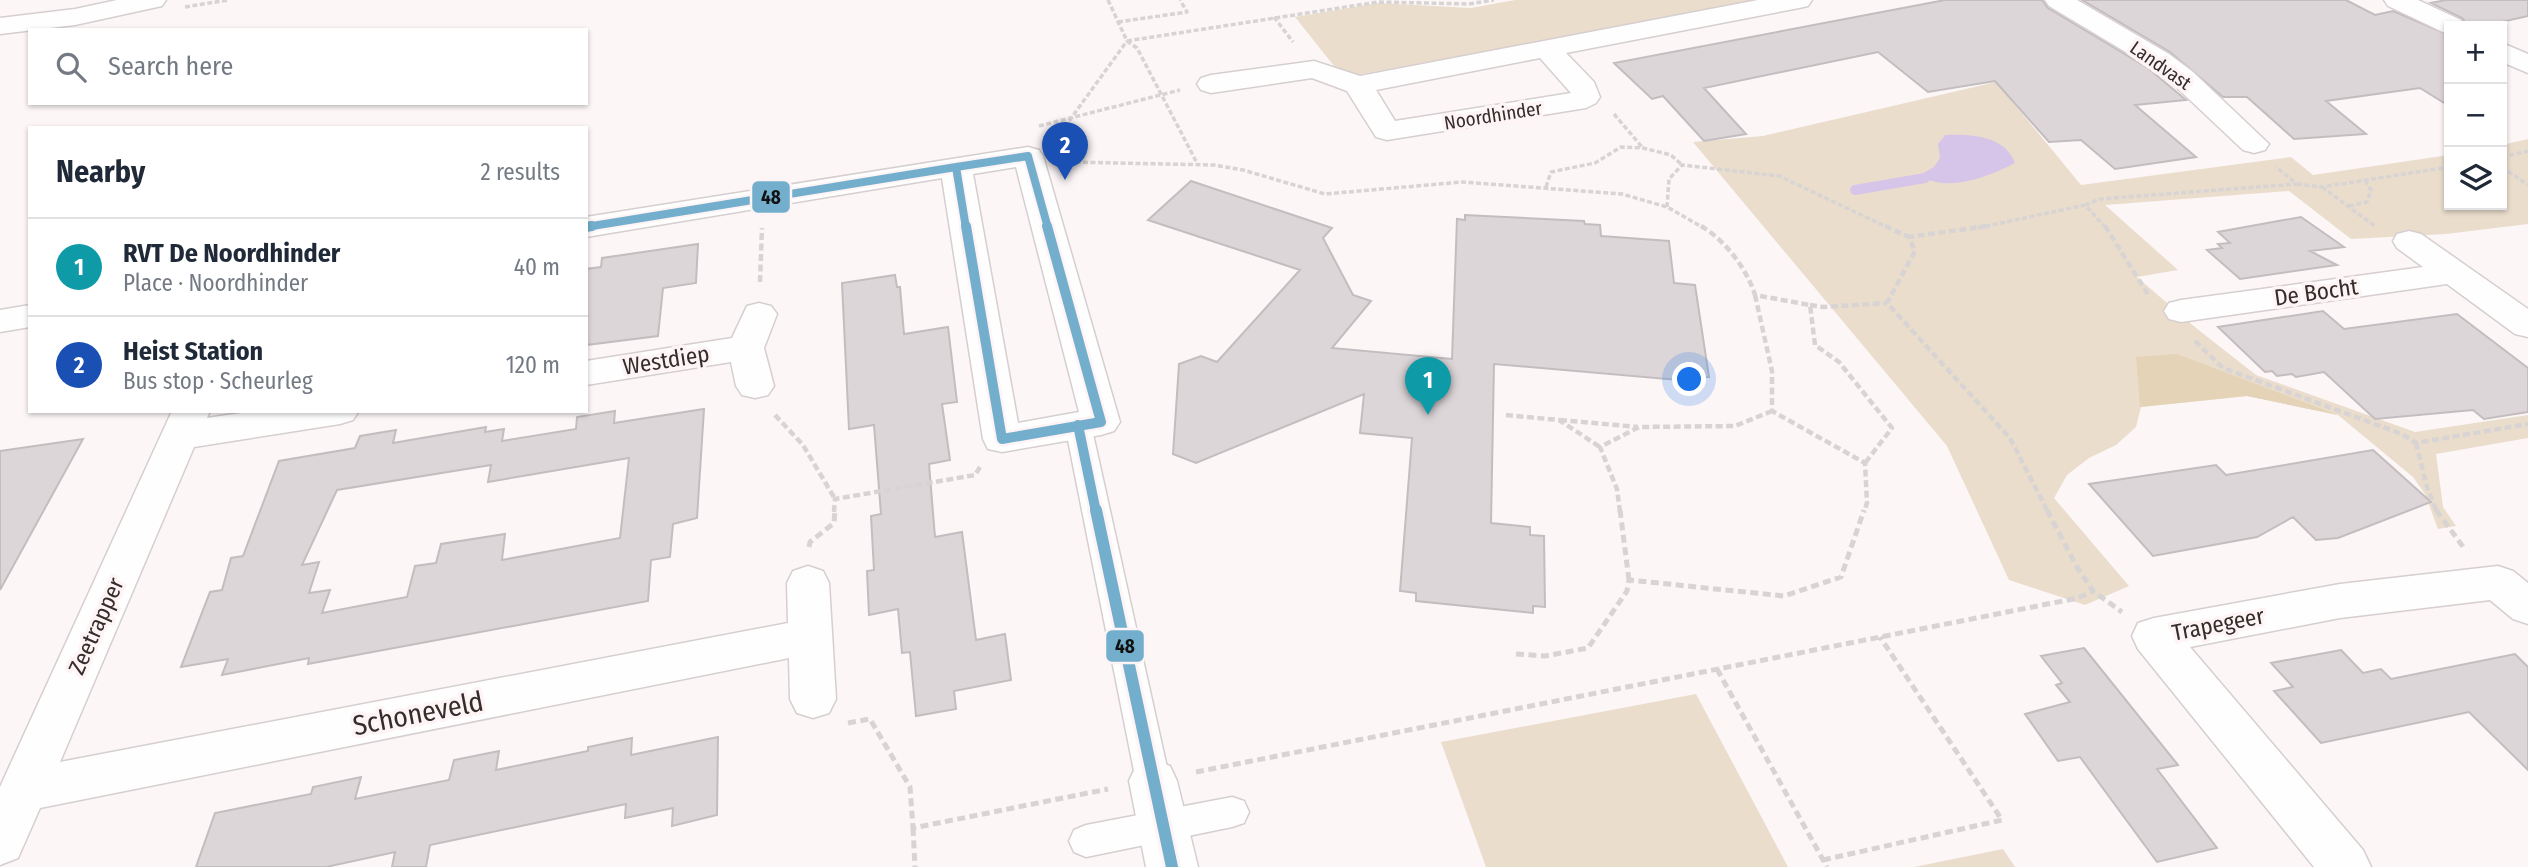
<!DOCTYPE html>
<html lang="en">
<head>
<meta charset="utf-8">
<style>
	body { margin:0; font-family:"Fira Sans Condensed",sans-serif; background:#f2f2f3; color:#1f2937 }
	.controls { position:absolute; right:21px; top:21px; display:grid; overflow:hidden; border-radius:0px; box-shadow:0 2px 5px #0004 }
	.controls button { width:63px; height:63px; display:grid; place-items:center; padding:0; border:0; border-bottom:2px solid #e0e1e3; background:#fff; color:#1f2937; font:35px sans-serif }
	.you { position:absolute; left:1690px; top:380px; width:24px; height:24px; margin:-18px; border:5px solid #fff; border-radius:50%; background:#1a73e8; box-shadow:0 0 0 10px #1a73e833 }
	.badge { display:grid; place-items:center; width:46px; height:46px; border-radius:50%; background:#7b7373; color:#fff; font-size:23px; font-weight:700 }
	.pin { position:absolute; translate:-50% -58px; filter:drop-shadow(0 2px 4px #0008) }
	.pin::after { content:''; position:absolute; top:37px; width:24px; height:21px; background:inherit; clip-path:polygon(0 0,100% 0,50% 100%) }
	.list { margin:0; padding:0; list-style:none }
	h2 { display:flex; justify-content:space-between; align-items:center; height:91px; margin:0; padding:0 28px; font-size:30px }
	h2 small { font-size:23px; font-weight:400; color:#747a83 }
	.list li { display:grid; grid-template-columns:46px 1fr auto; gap:21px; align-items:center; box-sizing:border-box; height:98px; padding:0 28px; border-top:2px solid #e0e1e3 }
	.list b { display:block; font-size:26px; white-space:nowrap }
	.list p { margin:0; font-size:23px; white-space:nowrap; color:#747a83 }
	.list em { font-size:23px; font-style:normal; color:#747a83 }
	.icon { flex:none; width:38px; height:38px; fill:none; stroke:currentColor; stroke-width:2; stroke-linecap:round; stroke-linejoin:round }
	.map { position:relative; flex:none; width:2528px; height:867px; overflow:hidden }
	.search { position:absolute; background:#fff; box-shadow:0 2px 5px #0004; left:28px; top:28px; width:560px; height:77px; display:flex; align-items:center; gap:18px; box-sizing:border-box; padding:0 24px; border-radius:0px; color:#747a83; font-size:26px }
	.panel { position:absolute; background:#fff; box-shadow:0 2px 5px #0004; left:28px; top:126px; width:560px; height:287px; border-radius:0px }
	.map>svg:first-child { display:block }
</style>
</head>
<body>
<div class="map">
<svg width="2528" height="867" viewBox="0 0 2528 867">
	<rect width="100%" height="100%" fill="#fcf6f7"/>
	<path fill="#eaddcc" d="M1515 0H1762L1351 76 1338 71 1295 17 1378 3 1471 8Z
		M1996 82 2081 185 2291 157 2313 175 2449 155V205H2502V145L2528 139V224L2446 234 2351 239 2289 191 2105 205 2178 270 2137 277 2196 328 2256 375 2415 432 2528 415V438L2436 454 2443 507 2456 526 2438 529 2425 494 2413 477 2338 415 2247 396 2141 407 2136 427 2116 445 2089 458 2067 475 2054 498 2129 586 2085 605 2009 580 1947 446 1693 142 1763 136Z
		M1696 694 1788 867H1486L1441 742Z
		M2003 849 2015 867H1914Z"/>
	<path fill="#e5d3b8" d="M2177 354 2338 415 2247 396 2140 407 2136 357Z"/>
	<path fill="#d6c5e8" d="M1945 135C1969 134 2005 135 2015 163 1990 176 1946 194 1920 175L1934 167 1940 158 1938 144Z"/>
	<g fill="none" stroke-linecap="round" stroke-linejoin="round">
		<path stroke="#d6c5e8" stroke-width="10" d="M1855 190 1925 178"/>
	</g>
	<path fill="#ddd6d9" stroke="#c3bdc0" stroke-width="2" fill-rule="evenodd" d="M1945 0H2042L2048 8 2148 68 2186 100 2135 105 2196 157 2115 169 2081 140 2049 142 1995 81 1928 92 1878 52 1704 88 1746 134 1704 141 1663 96 1652 99 1614 63Z
		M2082 0H2346L2375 15 2393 11 2449 35V106L2420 88 2326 101 2366 134 2294 139 2247 97H2223L2170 52Z
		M2446 0H2528V16L2484 26H2468L2462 18 2431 3Z
		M1191 181 1332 228 1323 238 1353 295 1371 301 1332 348 1452 359 1457 219 1465 220V215L1584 221 1585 224 1600 225 1601 236 1669 241 1674 283 1695 285 1709 377H1701V382L1494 364 1491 523 1530 527V535L1544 536 1545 607 1533 606V613L1416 601V593L1400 591 1412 438 1360 433 1364 394 1196 463 1173 454 1179 364 1201 356 1217 362 1300 270 1148 220Z
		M2301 217 2344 247 2310 251 2337 265 2240 279 2207 250 2222 248 2218 244 2230 243 2218 232Z
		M698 244 696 283 663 288 658 336 586 345V269L601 267 602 258Z
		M895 275 897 287H900L904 334 948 327 957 402 942 404 950 460 929 464 935 537 962 532 976 640 1005 634 1011 680 954 691 956 709 916 716 910 652 902 653 898 609 869 615 867 571 874 570 871 516 881 514 874 425 849 429 842 283Z
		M2323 311 2344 329 2457 314 2528 368V412L2484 419 2473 410 2375 419 2324 372 2296 377 2292 374 2277 376 2272 371 2265 372 2218 327Z
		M704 409 697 518 673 524 670 557 651 560 648 601 308 664 309 658 222 675 228 659 181 667 210 592 222 590 231 558 243 556 279 461 355 448 360 436 396 430 393 443 486 427 485 432 504 429 502 441 576 429 577 417 615 411 614 423ZM629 458 620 538 502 560 505 534 441 544 436 563 415 566 407 597 322 613 330 590 309 593 319 562 302 565 337 490 491 465 488 482Z
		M83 439 0 590V451Z
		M2373 450 2431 502 2338 538 2316 540 2293 517 2257 537 2153 556 2089 484 2216 465 2226 475Z
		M2084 648 2178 765 2157 769 2217 848 2157 862 2080 757 2058 761 2025 714 2070 702 2056 685 2062 683 2041 656Z
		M2341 650 2363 673 2381 669 2391 679 2515 654 2528 667V770L2469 712 2321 743 2274 691 2293 687 2271 663Z
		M718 737 717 815 672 826 673 808 625 818 626 804 430 845 426 867H392L395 852 326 867H196L215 813 311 794 313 787 361 777 355 799 449 780 454 760 499 751 496 770 588 751V747L632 738 631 755Z"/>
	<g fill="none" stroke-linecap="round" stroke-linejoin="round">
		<defs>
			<path id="service" d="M1078 416 1087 419 1091 425 1170 781 1165 791 1153 796 1141 791 1136 781 1065 425 1069 419Z
				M1232 797 1244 801 1249 812 1244 823 1232 827 1086 857 1074 852 1069 841 1074 830 1086 825Z"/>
			<path id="minor" d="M117 0H166L162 6 75 25 0 34V18L75 9Z
				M1758 0H1812L1808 6 1799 8 1566 53 1594 82 1600 97 1596 103 1586 108 1387 140 1376 137 1347 91 1312 78 1211 93 1201 90 1197 84 1201 78 1211 75 1314 61 1360 76ZM1540 58 1571 93 1395 121 1376 90Z
				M2045 0H2077L2169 54 2193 72 2269 144 2265 150 2254 153 2243 150 2173 84 2149 66 2049 6Z
				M2384 0H2418L2461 20 2465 26H2449V33L2443 32 2388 6Z
				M2502 43 2528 54V73L2502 62Z
				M1028 147 1039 150 1043 156 1120 422 1114 431 1101 435 1002 452 988 449 983 439 942 178 586 237V217ZM1016 167 1079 412 1018 423 973 174Z
				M2409 231 2421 234 2528 309V337L2515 334 2447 284 2181 322 2169 319 2164 311 2169 303 2181 300 2423 267 2397 248 2393 241 2397 234Z
				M759 303 771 306 777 314 764 348 774 386 768 395 755 398 742 395 736 386 731 362 586 385V361L732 338 747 306Z
				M30 305V327L0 332V310Z
				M172 411H210L207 418 254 411H359L353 420 340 424 194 447 60 762 788 623 787 583 793 571 808 566 823 571 829 583 836 699 829 713 813 718 797 713 790 699 789 658 40 808 18 858 0 865V787Z
				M2498 566 2513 571 2528 583V624L2513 619 2490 600 2340 618 2190 647 2363 850 2371 867H2314L2138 649 2132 636 2138 623 2154 618 2340 584Z
				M1153 760 1170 766 1177 781 1198 867H1146L1129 781 1136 766Z"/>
		</defs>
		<use href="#service" stroke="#d6cecf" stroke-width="3"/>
		<use href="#minor" stroke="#d6cecf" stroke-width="3"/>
		<path stroke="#d8d4d4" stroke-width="3.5" stroke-dasharray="5 2.5" stroke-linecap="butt" d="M1108 0 1127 41 1137 48 1197 163
			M185 7 228 0
			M1274 17 1293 42
			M1118 22 1187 12 1180 0
			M1127 41 1378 2 1469 4 1494 0
			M1614 114 1642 147
			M1039 126 1180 90
			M1056 139 1127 41
			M2502 157 2528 151
			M1068 162 1214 165 1243 170 1325 194 1462 182 1622 194 1667 207 1704 228
			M2502 167 2528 185
			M2297 184 2322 187 2449 167
			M1546 187 1551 172 1595 163 1621 147 1643 148 1671 155 1682 165
			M2322 187 2376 227
			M2085 205 2100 199 2297 184 2276 167
			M2349 206 2367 202 2371 190 2366 182
			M1667 207 1669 179 1682 165 1779 176 1889 228
			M1978 228 2085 205 2106 228"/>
		<path stroke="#d8d4d4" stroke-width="4.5" stroke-dasharray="7 3.5" stroke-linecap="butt" d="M1701 226C1725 240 1747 269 1755 295L1810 305 1815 345 1839 362 1892 428 1865 463
			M1885 226 1909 237
			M1987 226 1909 237 1915 251 1887 303 2010 438 2048 512
			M2105 226 2149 296
			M760 282 762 228
			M1755 295 1772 371V411L1865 463 1867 503 1864 512
			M1810 305 1823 307 1887 303
			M2195 341 2223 368 2402 434 2416 443 2528 424
			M775 415 803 445 835 499
			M1506 415 1559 420 1600 447
			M1560 420 1638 427
			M2416 443 2427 487 2437 512
			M834 512 835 499 975 475 980 467
			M1620 512 1617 489 1600 447 1639 427 1735 426 1772 411"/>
		<path stroke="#d8d4d4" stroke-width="5" stroke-dasharray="8 4.5" stroke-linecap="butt" d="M1620 510 1629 580
			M2047 510 2077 567 2093 591 2122 612
			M2436 510 2464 548
			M809 547 810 542 834 523 835 510
			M1516 654 1545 656 1588 648 1627 591 1629 580 1784 596 1841 577 1864 510
			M1717 669 1827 867
			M848 723 870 719 910 787 913 828 1108 789
			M1196 772 2078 598 2093 591
			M913 828 915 867
			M1823 860 2002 820 1880 637"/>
		<use href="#service" fill="#fffefe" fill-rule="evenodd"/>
		<use href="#minor" fill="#fffefe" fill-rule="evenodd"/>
		<defs>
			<path id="bus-1-far2" d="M586 227 956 167
				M966 228 956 167 1028 156 1048 228"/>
			<path id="bus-1-far1" d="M966 226 1002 439 1101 422 1047 226
				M586 227 592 226
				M1078 425 1096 512"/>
			<path id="bus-1" d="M1096 510 1172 867"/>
		</defs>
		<use href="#bus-1-far2" stroke="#fef4f5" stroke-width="12"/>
		<use href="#bus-1-far1" stroke="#fef4f5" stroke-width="15"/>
		<use href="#bus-1" stroke="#fef4f5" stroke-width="18"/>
		<use href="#bus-1-far2" stroke="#73afcd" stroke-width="8"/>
		<use href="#bus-1-far1" stroke="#73afcd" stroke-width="10"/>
		<use href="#bus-1" stroke="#73afcd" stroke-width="12"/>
	</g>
	<g text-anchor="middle" stroke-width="7" stroke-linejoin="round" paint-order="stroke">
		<g font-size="19" fill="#352c2c" stroke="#fef4f5">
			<text transform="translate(2161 65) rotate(35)" y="7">Landvast</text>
			<text transform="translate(1493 115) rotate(-9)" y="7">Noordhinder</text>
		</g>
		<g font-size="23" fill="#352c2c" stroke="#fef4f5">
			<text transform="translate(2316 292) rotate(-8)" y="8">De Bocht</text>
			<text transform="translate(666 360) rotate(-9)" y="8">Westdiep</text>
			<text transform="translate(2218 624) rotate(-11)" y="8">Trapegeer</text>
			<text transform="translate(96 626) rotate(-66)" y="8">Zeetrapper</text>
		</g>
		<g font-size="28" fill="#352c2c" stroke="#fef4f5">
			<text transform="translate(418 713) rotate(-11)" y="10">Schoneveld</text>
		</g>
	</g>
	<g stroke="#fef4f5" stroke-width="2.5">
		<rect x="751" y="180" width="40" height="34" rx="7" fill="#73afcd"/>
		<rect x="1105" y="629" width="40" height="34" rx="7" fill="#73afcd"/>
	</g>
	<g font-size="19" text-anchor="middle" font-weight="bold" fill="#111">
		<text x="771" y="204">48</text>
		<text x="1125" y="653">48</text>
	</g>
</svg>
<div class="controls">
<button>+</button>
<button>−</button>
<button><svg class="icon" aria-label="layers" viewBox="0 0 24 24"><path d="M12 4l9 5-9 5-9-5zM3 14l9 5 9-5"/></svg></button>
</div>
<div class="you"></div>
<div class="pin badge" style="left:1428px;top:415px;background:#0f9aa8">1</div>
<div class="pin badge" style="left:1065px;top:180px;background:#1a4fb4">2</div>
<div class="search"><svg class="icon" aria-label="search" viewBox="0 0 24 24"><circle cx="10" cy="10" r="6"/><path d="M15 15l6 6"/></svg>Search here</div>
<section class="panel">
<h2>Nearby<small>2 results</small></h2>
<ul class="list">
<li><span class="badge" style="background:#0f9aa8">1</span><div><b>RVT De Noordhinder</b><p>Place · Noordhinder</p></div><em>40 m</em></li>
<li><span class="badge" style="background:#1a4fb4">2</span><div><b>Heist Station</b><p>Bus stop · Scheurleg</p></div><em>120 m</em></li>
</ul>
</section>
</div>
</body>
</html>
